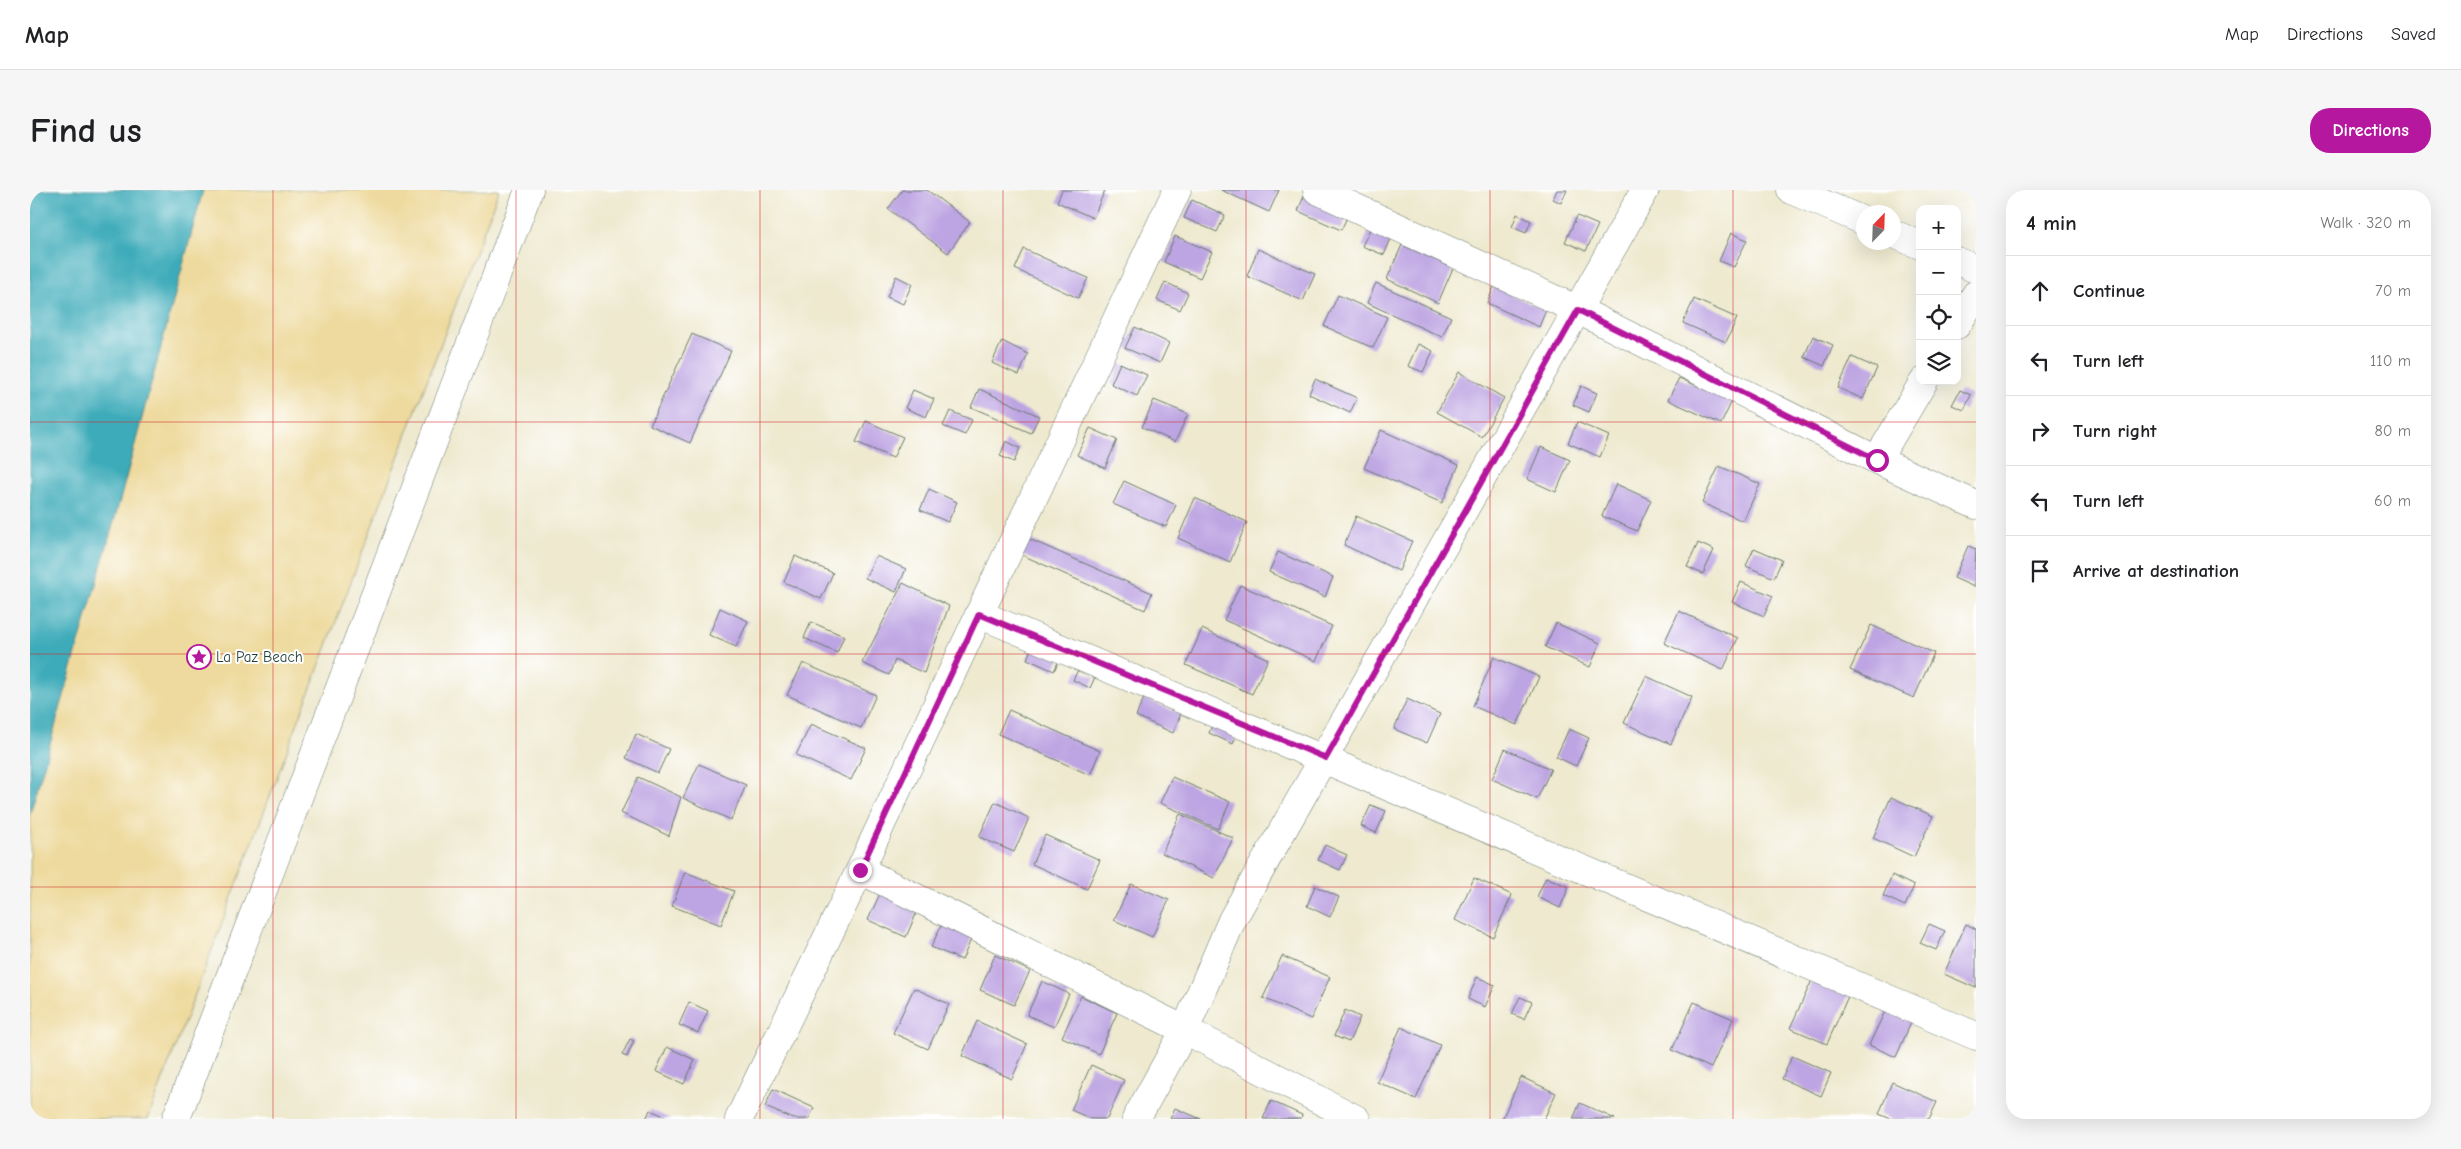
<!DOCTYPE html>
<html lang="en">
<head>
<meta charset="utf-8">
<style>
	body { margin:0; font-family:"Comic Neue",sans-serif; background:#f6f6f6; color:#202124 }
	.controls { position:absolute; right:15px; top:15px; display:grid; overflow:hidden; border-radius:10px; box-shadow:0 5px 20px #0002 }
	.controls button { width:45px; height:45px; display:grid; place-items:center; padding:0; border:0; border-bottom:1px solid #e0e0e0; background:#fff; color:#202124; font:25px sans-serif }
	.compass { position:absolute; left:1826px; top:15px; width:45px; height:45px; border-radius:50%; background:#fff; box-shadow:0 5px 20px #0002; rotate:23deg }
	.stop { position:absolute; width:15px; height:15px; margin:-11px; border:4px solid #b5179e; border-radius:50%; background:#fff }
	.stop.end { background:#b5179e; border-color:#fff; box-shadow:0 1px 5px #0008 }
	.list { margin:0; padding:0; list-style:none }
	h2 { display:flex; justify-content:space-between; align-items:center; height:65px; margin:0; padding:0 20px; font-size:21px }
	h2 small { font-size:16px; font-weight:400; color:#757577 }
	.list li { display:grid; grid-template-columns:32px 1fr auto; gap:15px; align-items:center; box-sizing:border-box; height:70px; padding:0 20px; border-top:1px solid #e0e0e0 }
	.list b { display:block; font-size:19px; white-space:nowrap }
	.list em { font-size:16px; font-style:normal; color:#757577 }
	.icon { flex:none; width:28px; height:28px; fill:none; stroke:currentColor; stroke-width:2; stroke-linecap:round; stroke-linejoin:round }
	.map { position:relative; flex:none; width:1946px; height:929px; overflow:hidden; border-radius:20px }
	header { display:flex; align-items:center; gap:30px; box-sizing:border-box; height:70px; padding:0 25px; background:#fff; border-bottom:1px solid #e0e0e0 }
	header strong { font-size:24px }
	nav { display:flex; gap:28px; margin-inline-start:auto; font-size:18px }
	.intro { display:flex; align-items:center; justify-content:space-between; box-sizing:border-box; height:120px; padding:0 30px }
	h1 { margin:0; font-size:35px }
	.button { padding:12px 22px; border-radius:20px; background:#b5179e; color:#fff; font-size:18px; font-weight:700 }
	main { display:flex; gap:30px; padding:0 30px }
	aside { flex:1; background:#fff; border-radius:20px; box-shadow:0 5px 20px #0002 }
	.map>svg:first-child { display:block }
</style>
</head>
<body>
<header>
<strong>Map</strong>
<nav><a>Map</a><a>Directions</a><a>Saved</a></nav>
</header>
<div class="intro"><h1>Find us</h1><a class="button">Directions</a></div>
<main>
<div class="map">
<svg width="1946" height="929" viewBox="0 0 1946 929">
	<rect width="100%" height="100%" fill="#fff"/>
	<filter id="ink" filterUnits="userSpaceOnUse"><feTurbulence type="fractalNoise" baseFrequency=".02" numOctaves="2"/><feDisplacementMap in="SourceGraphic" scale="10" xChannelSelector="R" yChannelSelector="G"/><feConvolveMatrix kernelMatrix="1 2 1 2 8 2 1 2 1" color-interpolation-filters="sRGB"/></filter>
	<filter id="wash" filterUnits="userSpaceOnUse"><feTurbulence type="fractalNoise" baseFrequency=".0096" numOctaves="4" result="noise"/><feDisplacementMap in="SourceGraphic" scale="20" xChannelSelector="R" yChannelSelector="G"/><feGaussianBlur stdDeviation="1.12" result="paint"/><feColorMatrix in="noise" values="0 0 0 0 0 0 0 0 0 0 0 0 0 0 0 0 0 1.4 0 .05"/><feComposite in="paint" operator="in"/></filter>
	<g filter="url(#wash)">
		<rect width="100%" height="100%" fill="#eee9cf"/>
		<path fill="#eeda9e" stroke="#868c69" d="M173 0H469L118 929H0V624L90 310Z"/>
		<path fill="#3cabb9" stroke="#2e7476" d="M0 0H173L90 310 0 624Z"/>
		<g id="blocks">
			<path fill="#bda4e2" d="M872 0H897L940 32 918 63 858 19Z
				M1032 0H1075L1063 28 1027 12Z
				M1191 0H1249L1239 22Z
				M1527 0H1537L1531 13 1523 9Z
				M1276 1 1320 21 1311 40 1268 21Z
				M1162 10 1195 25 1187 42 1154 28Z
				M1487 24 1501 31 1496 43 1482 37Z
				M1547 26 1568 35 1556 61 1535 52Z
				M1342 35 1363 44 1354 65 1332 56Z
				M1701 43 1717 50 1704 77 1689 71Z
				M1145 46 1182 62 1170 88 1134 72Z
				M1372 55 1423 78 1408 113 1357 89Z
				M994 59 1058 88 1048 108 985 79Z
				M1228 59 1285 84 1273 111 1217 86Z
				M866 86 882 94 873 114 857 107Z
				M1135 92 1158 103 1150 120 1127 110Z
				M1346 93 1421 127 1412 147 1337 113Z
				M1464 97 1516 120 1509 137 1457 113Z
				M1308 105 1357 127 1343 158 1294 136Z
				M1664 109 1707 128 1696 152 1653 133Z
				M1105 137 1139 153 1130 173 1095 158Z
				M662 144 701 161 660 253 620 235Z
				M1783 146 1803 155 1794 176 1774 167Z
				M972 151 998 164 989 185 962 173Z
				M1388 154 1403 161 1393 182 1378 176Z
				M1822 167 1847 178 1833 209 1808 198Z
				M1090 173 1117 185 1107 206 1081 194Z
				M1429 182 1474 208 1452 247 1407 222Z
				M1649 188 1702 211 1691 234 1638 210Z
				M1285 189 1327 208 1320 223 1279 204Z
				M1551 196 1567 203 1559 222 1543 215Z
				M949 199 1009 226 1001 243 941 217Z
				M883 200 904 209 896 227 875 218Z
				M1930 200 1941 205 1934 220 1922 215Z
				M1124 210 1158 224 1145 252 1112 237Z
				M920 221 942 230 935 245 913 236Z
				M836 231 873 247 863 268 826 252Z
				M1547 232 1579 246 1570 267 1538 253Z
				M1060 238 1087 250 1075 278 1047 265Z
				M1351 240 1429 275 1412 313 1334 278Z
				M976 251 990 258 984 272 970 266Z
				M1511 257 1540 270 1526 302 1497 289Z
				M1689 276 1730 294 1713 331 1672 313Z
				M1094 291 1146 315 1136 337 1083 314Z
				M1586 294 1621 310 1607 341 1572 326Z
				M899 299 927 312 918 332 890 320Z
				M1165 308 1217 332 1200 372 1148 348Z
				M1326 326 1382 351 1369 381 1314 355Z
				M999 349 1122 403 1115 420 992 365Z
				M1668 353 1684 360 1673 384 1657 377Z
				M1938 356 1946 359 1944 397 1924 388Z
				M1724 358 1752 370 1744 388 1716 376Z
				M1248 362 1303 387 1295 407 1239 382Z
				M765 366 803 383 791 409 754 392Z
				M846 366 876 379 866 402 835 388Z
				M1711 392 1743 406 1734 426 1702 412Z
				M873 393 919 416 894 483 865 470 859 485 832 473Z
				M1210 395 1302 436 1286 471 1194 430Z
				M690 418 718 431 706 457 679 445Z
				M1649 421 1708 448 1693 480 1634 453Z
				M781 432 814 446 807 463 774 448Z
				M1526 433 1570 453 1560 477 1515 457Z
				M1841 435 1904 463 1884 508 1820 480Z
				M1172 439 1238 469 1222 504 1156 475Z
				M1003 454 1031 466 1024 481 997 469Z
				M1464 467 1509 487 1487 535 1443 516Z
				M773 473 846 505 831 538 757 505Z
				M1048 480 1065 487 1060 498 1043 490Z
				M1616 486 1662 507 1641 554 1594 533Z
				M1114 508 1151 524 1143 543 1106 526Z
				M1377 509 1410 524 1397 553 1364 539Z
				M979 520 1070 561 1060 585 968 544Z
				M1183 533 1207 544 1203 554 1179 543Z
				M781 534 836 558 821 590 766 565Z
				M1539 539 1559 548 1546 576 1526 567Z
				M606 544 639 559 628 583 596 568Z
				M1475 559 1521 579 1507 609 1462 589Z
				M669 574 716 595 701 630 653 608Z
				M608 587 651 607 639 646 591 623Z
				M1142 587 1200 612 1188 639 1130 613Z
				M1861 607 1903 626 1884 667 1843 648Z
				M965 612 999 628 984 662 949 647Z
				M1341 615 1356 621 1346 643 1331 636Z
				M1150 624 1203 648 1184 688 1132 663Z
				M1015 645 1070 670 1057 699 1002 674Z
				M1295 655 1317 665 1310 680 1288 670Z
				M655 682 704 701 691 735 642 716Z
				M1862 685 1884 696 1875 716 1853 706Z
				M1516 687 1539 697 1530 718 1507 707Z
				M1444 688 1482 705 1463 747 1425 730Z
				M1101 694 1139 710 1122 747 1084 730Z
				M1285 696 1309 707 1300 727 1277 716Z
				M852 699 890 715 876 747 838 730Z
				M913 732 943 745 932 770 901 757Z
				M1899 734 1915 741 1906 760 1890 753Z
				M1936 734 1946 739V798L1914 784Z
				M965 765 1000 781 984 815 950 800Z
				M1252 766 1300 787 1281 829 1233 808Z
				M1447 787 1465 795 1455 817 1438 809Z
				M1783 788 1819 804 1797 854 1760 838Z
				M1012 791 1039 804 1024 837 997 825Z
				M884 798 919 814 898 859 863 843Z
				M1051 806 1087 823 1069 864 1032 847Z
				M1490 807 1502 812 1494 829 1482 824Z
				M659 812 678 821 668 843 649 835Z
				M1664 812 1703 829 1681 878 1642 860Z
				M1857 817 1883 828 1866 867 1839 855Z
				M1315 820 1330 827 1319 852 1304 846Z
				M947 831 997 854 982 889 932 866Z
				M1371 837 1410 855 1386 909 1347 892Z
				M600 849 604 851 597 867 592 865Z
				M637 857 665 870 654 894 626 881Z
				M1762 866 1801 883 1791 906 1752 889Z
				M1061 875 1094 890 1077 929H1061L1041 920Z
				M1491 887 1526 903 1514 929H1472Z
				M1862 892 1907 912 1899 929H1861L1849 924Z
				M743 899 784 918 779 929H764L735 917Z
				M1241 911 1272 925 1271 929H1233Z
				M1550 913 1585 929H1543Z
				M1145 918 1171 929H1140Z
				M620 920 641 929H616Z"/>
		</g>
	</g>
	<g filter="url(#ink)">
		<use href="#blocks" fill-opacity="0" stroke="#67796a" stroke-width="1"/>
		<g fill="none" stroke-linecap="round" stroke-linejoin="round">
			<defs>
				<path id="street" d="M1287 0 1548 120 1847 270 1946 315
					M1927 135 1946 104
					M1847 270 1894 191
					M949 424C1282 563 1613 706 1946 846
					M830 680 1155 840 1326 929
					M146 929 499 0
					M709 929 830 680 1147 0
					M1106 929 1155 840 1202 730 1615 0"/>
				<path id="secondary" d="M1761 0 1834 31
					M1864 44 1890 55
					M1927 71 1946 79"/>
			</defs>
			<use href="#street" stroke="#67796a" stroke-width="29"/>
			<use href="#secondary" stroke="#67796a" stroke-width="29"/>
			<use href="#street" stroke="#fff" stroke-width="28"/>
			<use href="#secondary" stroke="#fff" stroke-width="28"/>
		</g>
	</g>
	<g fill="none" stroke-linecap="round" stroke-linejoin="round" filter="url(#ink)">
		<path stroke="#b5179e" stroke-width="6" d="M830 680 949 424 1296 568 1548 120 1847 270"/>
	</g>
	<path fill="none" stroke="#d62828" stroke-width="1" stroke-opacity="0.55" d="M243 0V929M486 0V929M730 0V929M973 0V929M1216 0V929M1460 0V929M1703 0V929M0 232H1946M0 464H1946M0 697H1946"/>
	<defs>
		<symbol id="sight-ring" viewBox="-11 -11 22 22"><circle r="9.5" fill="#fff" stroke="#b5179e" stroke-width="1.5"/><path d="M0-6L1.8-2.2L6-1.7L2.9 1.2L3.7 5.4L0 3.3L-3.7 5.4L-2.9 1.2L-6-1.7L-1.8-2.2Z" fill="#b5179e"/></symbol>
	</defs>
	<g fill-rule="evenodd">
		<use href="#sight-ring" x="155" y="453" width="28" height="28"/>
	</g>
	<g text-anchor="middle" stroke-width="4" stroke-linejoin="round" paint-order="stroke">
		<g font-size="15" fill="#1f3d34" stroke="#fff" text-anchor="start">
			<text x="186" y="472">La Paz Beach</text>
		</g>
	</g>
</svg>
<div class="controls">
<button>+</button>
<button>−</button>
<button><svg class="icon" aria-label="locate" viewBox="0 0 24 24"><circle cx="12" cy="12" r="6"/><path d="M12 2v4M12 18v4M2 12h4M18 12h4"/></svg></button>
<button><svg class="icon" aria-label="layers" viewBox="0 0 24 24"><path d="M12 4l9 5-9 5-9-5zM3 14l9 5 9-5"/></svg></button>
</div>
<svg class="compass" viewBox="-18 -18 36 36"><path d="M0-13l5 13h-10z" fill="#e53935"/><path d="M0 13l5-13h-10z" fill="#757577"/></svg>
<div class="stop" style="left:1847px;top:270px"></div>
<div class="stop end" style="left:830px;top:680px"></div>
</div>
<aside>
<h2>4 min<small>Walk · 320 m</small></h2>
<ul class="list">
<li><svg class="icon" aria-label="ahead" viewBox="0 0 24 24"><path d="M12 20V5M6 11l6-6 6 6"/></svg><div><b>Continue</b></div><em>70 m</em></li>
<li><svg class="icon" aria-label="left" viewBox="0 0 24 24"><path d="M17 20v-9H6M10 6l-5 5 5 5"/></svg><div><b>Turn left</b></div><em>110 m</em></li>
<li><svg class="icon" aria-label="right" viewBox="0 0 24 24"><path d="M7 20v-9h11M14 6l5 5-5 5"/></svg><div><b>Turn right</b></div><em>80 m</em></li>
<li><svg class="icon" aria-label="left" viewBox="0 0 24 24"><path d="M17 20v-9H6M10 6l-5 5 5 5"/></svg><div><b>Turn left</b></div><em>60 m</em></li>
<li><svg class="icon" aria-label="arrive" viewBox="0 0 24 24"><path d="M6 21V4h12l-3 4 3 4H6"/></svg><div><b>Arrive at destination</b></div></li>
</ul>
</aside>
</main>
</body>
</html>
